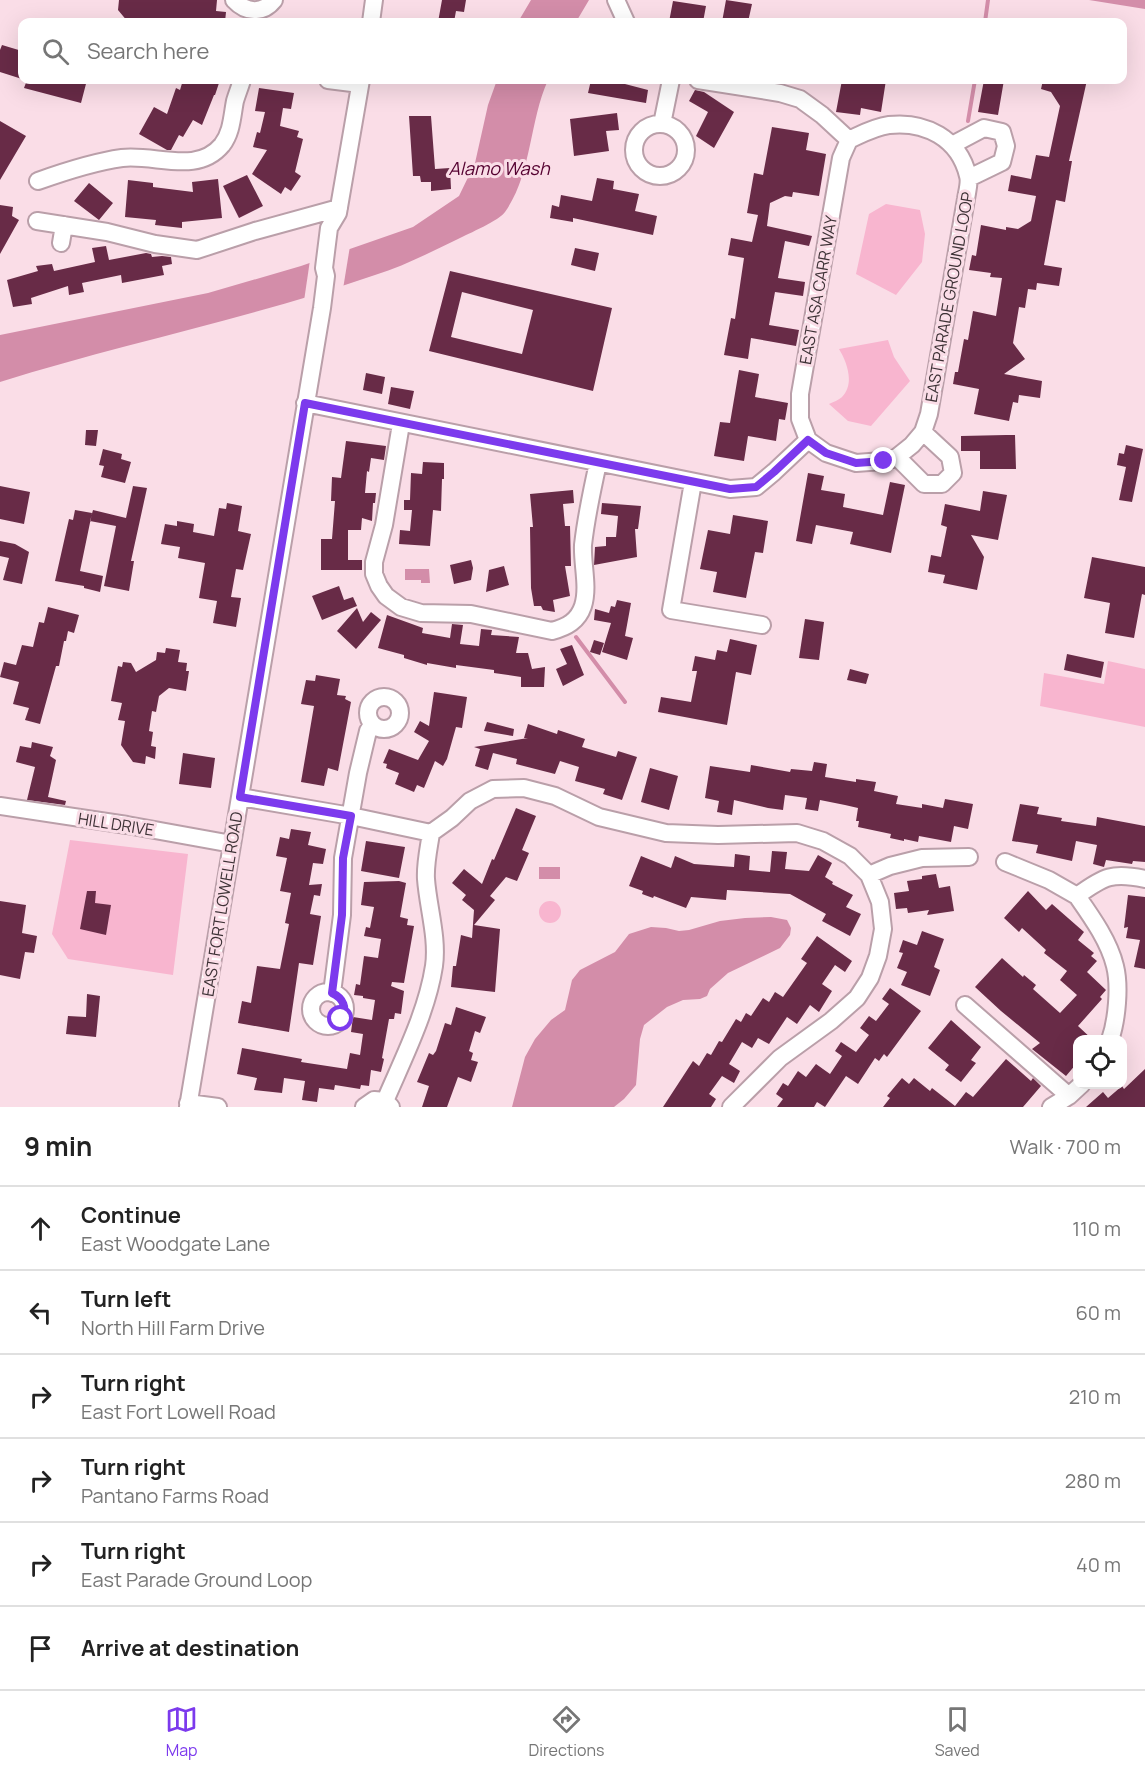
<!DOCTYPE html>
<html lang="en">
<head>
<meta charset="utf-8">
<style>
	body { margin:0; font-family:Manrope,sans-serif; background:#f2f2f2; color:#222 }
	.controls { position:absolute; right:18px; bottom:18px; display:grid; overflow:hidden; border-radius:12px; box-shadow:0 6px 24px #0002 }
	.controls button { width:54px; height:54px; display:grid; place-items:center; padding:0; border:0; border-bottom:2px solid #e0e0e0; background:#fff; color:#222; font:30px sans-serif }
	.stop { position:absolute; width:18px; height:18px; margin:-14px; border:4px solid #7c3aed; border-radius:50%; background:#fff }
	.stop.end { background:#7c3aed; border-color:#fff; box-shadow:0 2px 6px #0008 }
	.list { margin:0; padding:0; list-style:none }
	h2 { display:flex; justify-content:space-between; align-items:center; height:78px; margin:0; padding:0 24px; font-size:26px }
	h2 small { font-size:20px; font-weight:400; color:#767676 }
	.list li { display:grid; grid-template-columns:39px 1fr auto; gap:18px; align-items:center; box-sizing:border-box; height:84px; padding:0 24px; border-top:2px solid #e0e0e0 }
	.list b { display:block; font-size:22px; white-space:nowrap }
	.list p { margin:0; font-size:20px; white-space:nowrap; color:#767676 }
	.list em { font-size:20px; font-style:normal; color:#767676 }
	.icon { flex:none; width:33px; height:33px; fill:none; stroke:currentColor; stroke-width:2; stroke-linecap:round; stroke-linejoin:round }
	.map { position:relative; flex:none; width:1145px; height:1107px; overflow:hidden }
	.search { position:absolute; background:#fff; box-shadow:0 6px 24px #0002; left:18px; right:18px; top:18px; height:66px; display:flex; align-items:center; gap:15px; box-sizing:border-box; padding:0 21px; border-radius:12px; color:#767676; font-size:22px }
	.sheet { height:582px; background:#fff }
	nav { display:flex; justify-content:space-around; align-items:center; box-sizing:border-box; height:84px; border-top:2px solid #e0e0e0; background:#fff; font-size:16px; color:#767676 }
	nav a { display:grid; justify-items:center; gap:3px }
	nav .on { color:#7c3aed }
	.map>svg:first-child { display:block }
</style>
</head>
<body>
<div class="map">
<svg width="1145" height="1107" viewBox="0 0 1145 1107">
	<rect width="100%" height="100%" fill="#fadde7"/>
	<path fill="#f8b5cf" d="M886 204 920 210 925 234 922 262 896 295 856 274 869 214Z
		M888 340 894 357 910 381 871 426 848 421 829 404C833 402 839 400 842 397 855 384 847 362 839 349Z
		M1108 661 1145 669V727L1040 706 1044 673 1104 684Z
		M70 840 188 854 173 975 68 959 52 934Z
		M539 912a11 11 0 1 1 22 0a11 11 0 1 1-22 0Z"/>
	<path fill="#d38da9" d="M531 0H589L576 22H518Z
		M1089 0H1145V9Z
		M497 80H548C529 122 532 174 505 212 500 220 468 234 458 239 431 252 404 266 375 275 252 318 124 343 0 382V335L208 293 301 266 413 227 459 196 475 163 488 105Z
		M405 569H429L430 583H421V580H405Z
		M539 867H560V879H539Z
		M771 917 787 920 791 928 790 935 780 948 728 973 710 989 707 996 700 999 683 1000 667 1007 644 1025 640 1039 636 1085 624 1099 614 1107H512L525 1057 535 1039 551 1020 565 1010 572 980 580 970 615 952 629 934 651 927 666 928 679 931 689 930 720 921 745 918Z"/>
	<path fill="#fadde7" d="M350 246 343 289 304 301 310 260Z"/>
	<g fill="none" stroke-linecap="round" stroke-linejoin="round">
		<path stroke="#d38da9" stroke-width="4" d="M985 22 988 0
			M968 121 975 80
			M576 637 625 702"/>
	</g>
	<path fill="#682b47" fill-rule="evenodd" d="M119 0H217L216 11 226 12 225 22H128L118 10Z
		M442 0H466L464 12 456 11 454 22H438Z
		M726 0 752 4 748 22H722Z
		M673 1 706 6 703 22H669Z
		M2 45 22 51V79L0 72V50Z
		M27 80H87L81 103 24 88Z
		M183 80H220L215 95H214L202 125 193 120 183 137 179 135 171 150H167L139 134 154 107 167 114 176 88 180 90Z
		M591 80H625V84L648 90 646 103 588 93Z
		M842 80H886L881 112 861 108 860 115 836 112Z
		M984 80H1004L998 115 978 112Z
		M1043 80H1087L1069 161H1072L1065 202 1056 200 1044 265 1062 268 1059 286 1037 283 1036 290 1028 289 1025 308 1019 307 1013 343 1025 359 1004 374 1042 381 1040 398 1019 395 1018 403 1013 402 1009 421 974 414 979 389 953 384 955 372H958L964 339 968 340 973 311 996 316 1002 278 990 277 991 273 969 270 972 255 976 256 981 225 1006 230V227L1018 229 1031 221 1036 196 1008 191 1011 175 1031 179 1036 155 1049 157 1060 106 1051 92 1041 89Z
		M259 88 294 93 291 109 283 108 280 126 299 131 297 137 303 139 295 172 301 176 291 191 285 187 281 194 252 174 267 150 253 147 257 132 260 133 265 112 255 111Z
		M695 90 704 92 734 112 714 148 696 136 708 112 689 101Z
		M617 113 619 130 606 131 609 151 574 156 570 119Z
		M409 116H431L435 169 450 168 451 189 431 191V182H421L420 176H413Z
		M0 121 26 136 0 180Z
		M772 127 809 133 806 150 826 154 819 196 793 192 792 197 785 196 770 203 767 226 812 236 809 246 785 241 778 278 805 282 803 296 775 292 769 325 799 330 796 346 751 338 748 359 724 355 731 318 735 319 744 258 728 255 731 238 752 242 758 215 747 213 754 173 763 175Z
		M247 175 263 206 239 218 223 186Z
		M597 178 614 181 613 189 639 194 635 211 657 216 653 235 573 218V222L550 218 552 205 559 207 561 195 592 201Z
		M218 179 222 218 182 222V228L155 225 156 220 125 217 128 180 153 183V187L193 192 192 182Z
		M89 183 113 203 99 220 74 201Z
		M0 205 13 207 12 216 19 220 0 254Z
		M106 246 109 260 146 253 151 254 152 257 162 256 171 257 172 264 162 266 164 275 122 283 121 275 82 283 84 292 69 295 68 286 31 298 32 304 13 307 7 280 38 271 36 266 52 264 54 271 95 262 92 248Z
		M575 248 599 253 595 271 571 265Z
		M450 271 612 308 593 391 429 351ZM462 292 533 310 522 354 451 337Z
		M739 370 759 374 755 397 788 403 785 420 779 419 776 441 748 436 744 461 714 456 720 422 730 423Z
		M366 373 385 377 382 394 363 390Z
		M391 387 414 391 410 409 388 404Z
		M86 430H98L96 446 85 445Z
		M1006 435H1015L1016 469H980V451H961V436Z
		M346 441 386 446 384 460 371 458 369 472 367 471 365 493H376L375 503H373L372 521 362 518 361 530H348V560H362V570H321V539H332L335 501H331L332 477 341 478Z
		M1126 445 1143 449 1132 502 1119 500 1126 467 1117 465 1119 453 1124 454Z
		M103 449 122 454 121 459 131 462 125 483 101 477 104 466 99 465Z
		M423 462 444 463V479H442L441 511 433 510 430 546 399 544 400 530 410 531 412 510H404V500H410L411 473 422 474Z
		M808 473 824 476 821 490 845 494 843 507 883 515 890 482 905 485 891 553 850 544 853 532 816 525 812 544 796 541Z
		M0 486 30 492 24 524 0 519Z
		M133 486 147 488 131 561H134L129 591 104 586 116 526 90 521 93 510 126 518Z
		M573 490 574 503 563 504 565 526H570L571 566H565L570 596 553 600 555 612 543 610 541 606H534L531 588 530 527H533L530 494Z
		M983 491 1007 495 998 540 971 535 984 557 977 590 943 583 945 575 928 572 931 555 941 557 947 527 941 525 945 504 980 511Z
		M227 503 242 506 238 531 251 534 243 570 236 569 231 597 241 598 236 627 213 623 217 601 199 598 205 563 178 558 180 547 161 544 165 524 177 526V521L194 524 193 532 214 536 219 508 226 509Z
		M602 503 641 506 638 529H635L637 557 594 565 595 547 606 546V537H616L618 516 601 514Z
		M75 510 92 513 80 571 103 576 100 592 84 588V586L55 581 69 519 73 520Z
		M733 515 768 521 763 553 755 552 746 598 713 592 717 572 700 569 708 530 730 534Z
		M0 541 15 544 29 552 22 584 3 580 9 558 0 556Z
		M1092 557 1145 567V595L1142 594 1134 638 1105 633 1110 603 1084 598Z
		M471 560 473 568 471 580 454 584 450 565Z
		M504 566 509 585 486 592 489 570Z
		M339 586 344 600 353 597 357 606 322 620 312 596Z
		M617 600 631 603 625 636 633 638 627 660 602 652 611 623 594 620 595 609 609 613 611 606 615 607Z
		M48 607 79 615 74 633 68 631 66 641H64L59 666H56L40 724 25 720 29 708 13 704 19 682 0 677 4 662 16 665 22 645 33 647 39 622 44 623Z
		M357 608 363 622 371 612 381 620 356 649 337 631Z
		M387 615 423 628 422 633 450 638 452 624 463 625 460 644 479 646 481 629 492 630 491 635 519 637 516 653H528L532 669 545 667 544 687H521V677L494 673V670L456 665V668L427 663V665L404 658V655L378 648Z
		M805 619 824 622 819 660 799 658Z
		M730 639 757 645 751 675 736 672 727 725 658 712 661 697 691 702 697 671H692L695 656 715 660 717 650 727 652Z
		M594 640 604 643 600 655 590 652Z
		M572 645 584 675 563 686 556 669 567 664 560 649Z
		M166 648 180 650 178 662 187 663 186 671H189L186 691 169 688 159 696 156 712 152 711 149 731 153 732 151 746 156 747 155 759 146 756 145 764 133 762 121 745 125 721 118 720 122 703 111 701 118 666 122 667 123 662 131 663 136 672 156 660 157 652 165 653Z
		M1067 654 1104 662 1101 678 1064 670Z
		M850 669 869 674 866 684 847 680Z
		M316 675 340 679 337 695 346 696 345 699 351 702 338 771 328 768 324 786 301 782 314 706 301 704 306 680 315 681Z
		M434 692 467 697 462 728 456 727 447 759 443 766 435 761 424 788 417 785 414 792 395 784 399 773 386 768 387 764 383 763 389 749 418 760 429 741 414 732 420 721 429 726Z
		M487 722 514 729 513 736 484 731Z
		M528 724 557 734 558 730 585 739 582 747 616 757 618 751 637 757 622 800 603 794 605 789 575 781 579 767 560 761 555 774 516 764 517 759 493 753 488 770 475 766 480 749 474 747 528 738H524Z
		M32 742 53 747 50 756 56 760 48 797 66 801 65 805 27 800 35 767 16 762 20 746 31 748Z
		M183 753 215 758 211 788 179 784Z
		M814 762 827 764 825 777 856 782V779L876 782 874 791 898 796 896 804 922 808V804L943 808 945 799 973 804 968 829 954 826 951 842 919 836 918 842 904 839V841L890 838 891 834 858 827 859 821H856L858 808 845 805 820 800 818 811 805 809 807 798 785 795 783 810 768 808 734 800 732 815 717 812 719 801 705 798 710 766 750 772 751 765 790 772 791 769 812 771Z
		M650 768 678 776 669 810 641 802Z
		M1020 804 1039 807 1037 814 1062 818 1061 821 1096 826 1097 817 1145 826V862L1133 861 1132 864 1106 860 1104 867 1093 864 1097 845 1076 841 1072 861 1036 853 1038 845 1012 841Z
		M516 808 536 816 522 850 529 853 517 881 506 877 490 896 495 900 474 925 500 929 495 992 451 987 453 966H456L461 935 472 938 474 910 462 900 466 895 452 883 464 869 482 884 492 859 494 860Z
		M291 829 311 832 308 845 326 849 323 864 313 863 309 885 322 884 320 896 314 895 310 914 321 916 313 965 299 963 289 1032 238 1023 242 1001 251 1003 257 966 280 969 289 924 285 923 291 893 280 891 287 858 276 856 280 837 289 839Z
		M366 841 405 847 399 878 361 871Z
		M772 851 787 852 785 869 809 871 818 855 832 863 825 877 833 882 832 884 853 895 846 907 861 914 850 936 822 921 826 914 790 894 727 890 726 900 691 897 686 908 654 896 653 898 642 894 643 891 629 886 641 856 671 868 675 856 694 864 734 867 735 854 750 856 749 870 770 872Z
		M936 874 939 888 950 886 954 911 927 915 929 910 908 913 907 908 896 909 894 893 909 891 907 881 922 879V876Z
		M399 881 406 883 400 917 408 919 407 925 414 926 404 983 392 982 391 986 404 991 401 1014 395 1013 394 1019H389L382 1058 384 1059 381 1072 371 1070 369 1086 361 1085 360 1089 335 1085 334 1090 319 1088 317 1102 302 1100 305 1081 284 1078 282 1093 254 1090 257 1078 237 1074 242 1048 302 1059 301 1062 347 1069 350 1053 360 1055 363 1034 351 1032 353 1017 372 1020 375 1000 363 998V996L354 995 356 984 360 985 364 956 378 958 381 939 364 936 366 927 370 928 374 907 361 905 364 882Z
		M87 891H96L95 903 111 905 106 935 80 929Z
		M1028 891 1046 910 1052 904 1084 932 1078 940 1094 953 1091 956 1097 961 1087 972 1106 990 1100 997 1102 999 1078 1026 1093 1040H1077V1063L1066 1076 1032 1049 1040 1043 1001 1011 975 987 1002 958 1023 977 1024 975 1036 985 1033 989 1060 1013 1077 995 1060 980 1067 971 1044 953 1046 950 1022 928 1019 932 1004 918Z
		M1128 895 1145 897V969L1134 967 1140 940 1126 938 1128 927 1124 928Z
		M0 901 26 905 22 933 37 936 34 953 25 952 20 979 0 975Z
		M922 931 944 939 934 967 940 970 930 996 901 985 907 972 897 968 903 953 899 952 903 940 917 945Z
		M817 936 852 961 845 972 835 965 822 984 832 991 819 1012 810 1005 797 1024 787 1017 769 1044 758 1038 752 1048 742 1042 729 1064 740 1071 734 1083 722 1076 709 1094 716 1099 711 1107H663L693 1061 699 1066 707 1053 711 1055 719 1041 722 1042 736 1019 741 1022 746 1013 751 1016 763 998 769 1002 775 992 783 997 807 963 801 959Z
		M890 988 921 1011 887 1057 884 1054 879 1061 875 1058 858 1084 846 1076 825 1107 817 1102 814 1107H777L783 1099 776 1094 783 1083 788 1086 798 1071 806 1077 816 1064 830 1074 842 1056 835 1051 841 1042 856 1052 869 1035 860 1028 869 1016 876 1021 889 1004 882 999Z
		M87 994 100 996 96 1037 66 1034 68 1016 86 1017Z
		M456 1007 486 1017 480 1033 475 1031 469 1051 473 1053 471 1060 478 1062 471 1082 458 1077 447 1107H422L429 1086 417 1082 429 1053 433 1055 436 1051 445 1023 451 1025Z
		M951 1020 981 1047 971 1060 976 1063 961 1082 945 1070 949 1065 928 1048Z
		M1006 1059 1031 1081 1033 1078 1041 1086 1023 1107H883L890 1098 887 1096 902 1078 909 1084 914 1078 930 1091 932 1088 955 1106 966 1092 973 1097Z
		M1145 1069V1107H1086L1103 1092 1108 1098 1122 1086 1124 1089Z"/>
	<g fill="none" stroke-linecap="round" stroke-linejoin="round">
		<defs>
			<path id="minor" d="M234 0C246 13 263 14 274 0
				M616 0 626 22
				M371 22 374 0
				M328 80 360 84
				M698 80 780 93 800 99 822 115 849 140
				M662 124 671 80
				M634 150a26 26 0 1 1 52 0a26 26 0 1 1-52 0Z
				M952 145 984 128 1002 132 1006 146 1002 162 969 178
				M38 181C66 171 93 162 122 158 156 154 197 175 222 145 232 132 232 116 235 101 237 94 240 87 242 80
				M37 221 107 232 155 244 197 250 255 231 339 208
				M61 243 64 225
				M305 403 730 489 756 487 774 472 808 440
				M401 424 384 525 374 562V574L379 586 386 596 401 607 421 613 471 614 552 631C567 627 578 621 583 606 589 587 582 564 583 545 586 518 592 490 598 463
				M808 440 826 453 856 463 883 461 897 457 912 445 923 432 929 414 966 199C967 192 970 182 968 176 959 138 925 121 889 125 874 127 862 134 849 140
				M808 440 800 419V394L841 158 849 140
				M897 457 924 484H942L953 473 950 457 923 432
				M693 482 671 610 762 625
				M368 713a16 16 0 1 1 32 0a16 16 0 1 1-32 0Z
				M240 797 351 816 431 833 452 818 470 801 493 789 524 788 555 796 599 817 666 833 718 835 797 833 823 841 850 856 869 875 880 902 883 929 878 956 870 978 857 998 831 1021 780 1058 731 1107
				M0 806 127 825 232 844
				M1005 862 1049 880 1077 896C1104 876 1113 872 1145 879
				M869 875 890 866 922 858 969 857
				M1077 896C1091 916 1109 941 1115 966 1120 986 1117 1020 1110 1040
				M311 1009a17 17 0 1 1 34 0a17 17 0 1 1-34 0Z
				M332 993 342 915 343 858 358 773 368 731 372 725
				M965 1005 1069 1096
				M385 1101C403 1059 427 1012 434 966 438 938 428 907 426 879 425 864 429 847 431 833
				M188 1103 218 1107
				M188 1107 322 308 326 276 324 268 329 228 338 213 361 80
				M364 1107 374 1100 385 1101 391 1107
				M1051 1107 1069 1096 1082 1084"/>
		</defs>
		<use href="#minor" stroke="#ba9fa9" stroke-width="20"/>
		<use href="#minor" stroke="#fff" stroke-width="16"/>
	</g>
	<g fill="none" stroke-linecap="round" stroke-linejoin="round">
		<path stroke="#7c3aed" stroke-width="8" d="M341 1019C348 1008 343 998 332 993L342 915 343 858 351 816 240 797 305 403 730 489 756 487 774 472 808 440 826 453 856 463 884 461"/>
	</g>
	<g text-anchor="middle" stroke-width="6" stroke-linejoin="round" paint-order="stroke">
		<g font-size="16" fill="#3d3236" stroke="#fadde7">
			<text transform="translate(818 290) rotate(-80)" y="6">EAST ASA CARR WAY</text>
			<text transform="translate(949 297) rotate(-80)" y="6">EAST PARADE GROUND LOOP</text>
			<text transform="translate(116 824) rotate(9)" y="6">HILL DRIVE</text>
			<text transform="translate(222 904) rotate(-81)" y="6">EAST FORT LOWELL ROAD</text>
		</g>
		<g font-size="18" font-style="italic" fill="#550030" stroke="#fadde7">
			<text x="499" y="175">Alamo Wash</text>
		</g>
	</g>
</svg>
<div class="controls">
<button><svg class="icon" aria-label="locate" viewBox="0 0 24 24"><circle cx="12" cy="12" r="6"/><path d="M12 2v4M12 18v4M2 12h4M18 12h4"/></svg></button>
</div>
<div class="stop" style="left:341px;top:1019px"></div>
<div class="stop end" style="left:884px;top:461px"></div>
<div class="search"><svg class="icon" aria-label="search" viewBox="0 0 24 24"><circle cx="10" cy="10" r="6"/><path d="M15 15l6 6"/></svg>Search here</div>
</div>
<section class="sheet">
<h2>9 min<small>Walk · 700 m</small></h2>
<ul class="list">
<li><svg class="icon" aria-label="ahead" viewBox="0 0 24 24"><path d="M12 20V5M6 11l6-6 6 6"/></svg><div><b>Continue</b><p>East Woodgate Lane</p></div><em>110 m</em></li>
<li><svg class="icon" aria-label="left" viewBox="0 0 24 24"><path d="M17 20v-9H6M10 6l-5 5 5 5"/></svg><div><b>Turn left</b><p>North Hill Farm Drive</p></div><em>60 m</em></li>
<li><svg class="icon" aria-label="right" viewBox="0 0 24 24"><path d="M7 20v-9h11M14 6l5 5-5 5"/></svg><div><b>Turn right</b><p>East Fort Lowell Road</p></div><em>210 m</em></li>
<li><svg class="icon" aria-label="right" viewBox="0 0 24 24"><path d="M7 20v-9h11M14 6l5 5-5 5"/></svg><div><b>Turn right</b><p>Pantano Farms Road</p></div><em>280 m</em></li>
<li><svg class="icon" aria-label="right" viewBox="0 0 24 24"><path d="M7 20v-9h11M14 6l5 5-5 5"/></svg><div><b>Turn right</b><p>East Parade Ground Loop</p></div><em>40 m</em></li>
<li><svg class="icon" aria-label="arrive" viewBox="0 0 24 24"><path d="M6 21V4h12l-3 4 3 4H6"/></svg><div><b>Arrive at destination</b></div></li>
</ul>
</section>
<nav>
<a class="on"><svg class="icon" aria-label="map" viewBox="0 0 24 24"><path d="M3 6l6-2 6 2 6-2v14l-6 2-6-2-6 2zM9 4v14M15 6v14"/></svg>Map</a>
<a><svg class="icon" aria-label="directions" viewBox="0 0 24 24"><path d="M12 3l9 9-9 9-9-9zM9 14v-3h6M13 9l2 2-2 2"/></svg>Directions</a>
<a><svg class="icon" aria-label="saved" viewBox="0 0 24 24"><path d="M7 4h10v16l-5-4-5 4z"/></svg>Saved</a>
</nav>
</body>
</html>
